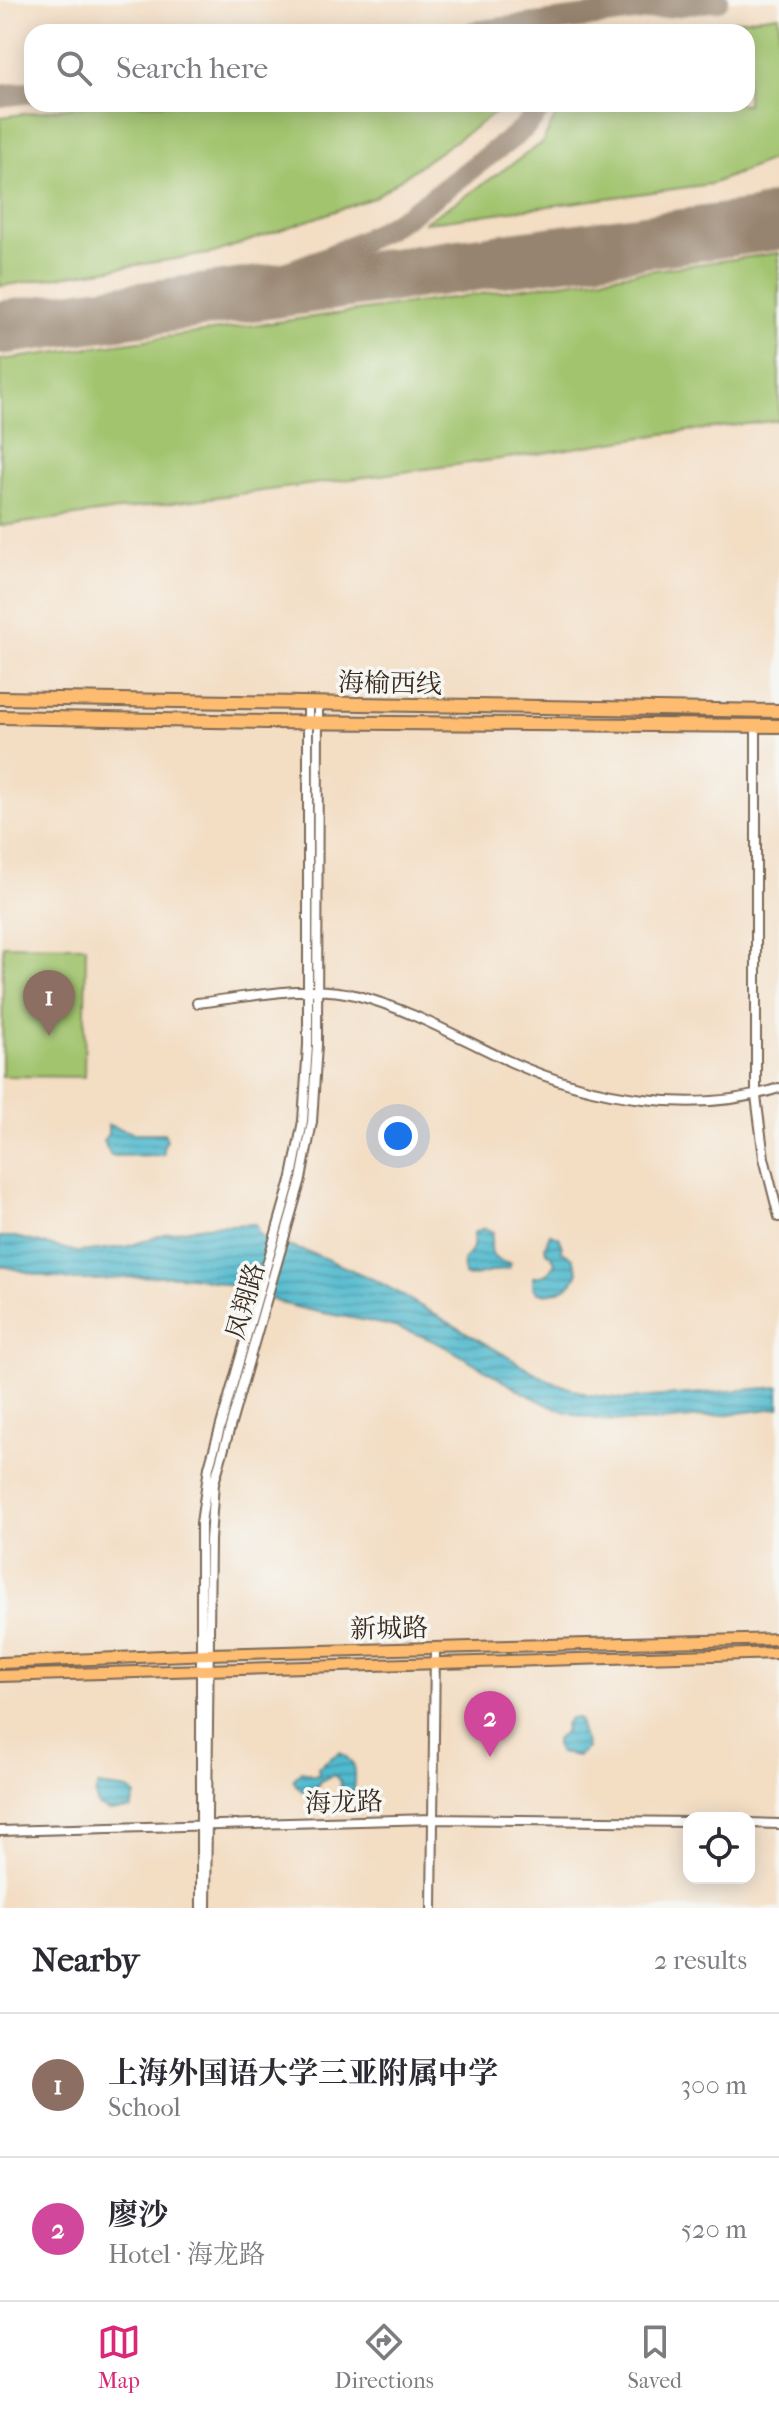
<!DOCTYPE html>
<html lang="en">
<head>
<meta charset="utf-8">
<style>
	body { margin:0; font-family:"IM FELL French Canon","Noto Serif SC",serif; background:#f2f2f3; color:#2b2b33 }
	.controls { position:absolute; right:24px; bottom:24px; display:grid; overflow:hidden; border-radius:16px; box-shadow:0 4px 20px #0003 }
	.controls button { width:72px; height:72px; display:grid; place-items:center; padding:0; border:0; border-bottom:2px solid #e1e1e2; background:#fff; color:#2b2b33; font:40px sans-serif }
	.you { position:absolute; left:398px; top:1136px; width:28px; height:28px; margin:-20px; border:6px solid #fff; border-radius:50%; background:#1a73e8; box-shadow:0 0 0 12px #1a73e833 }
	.badge { display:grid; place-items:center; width:52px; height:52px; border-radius:50%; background:#db2777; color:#fff; font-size:26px; font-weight:700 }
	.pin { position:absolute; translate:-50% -66px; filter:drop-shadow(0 2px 4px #0008) }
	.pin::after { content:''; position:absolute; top:42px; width:28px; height:24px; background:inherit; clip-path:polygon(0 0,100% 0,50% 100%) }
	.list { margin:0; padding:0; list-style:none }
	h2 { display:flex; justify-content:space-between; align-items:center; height:104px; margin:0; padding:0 32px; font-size:34px }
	h2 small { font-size:26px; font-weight:400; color:#7c7c81 }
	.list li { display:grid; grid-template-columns:52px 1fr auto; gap:24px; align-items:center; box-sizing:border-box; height:144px; padding:0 32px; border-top:2px solid #e1e1e2 }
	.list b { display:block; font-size:30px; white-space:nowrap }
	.list p { margin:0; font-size:26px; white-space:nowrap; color:#7c7c81 }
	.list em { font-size:26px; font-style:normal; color:#7c7c81 }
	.icon { flex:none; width:44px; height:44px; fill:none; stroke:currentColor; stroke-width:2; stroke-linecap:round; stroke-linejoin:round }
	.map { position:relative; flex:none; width:779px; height:1908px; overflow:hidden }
	.search { position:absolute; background:#fff; box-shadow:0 4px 20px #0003; left:24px; right:24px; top:24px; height:88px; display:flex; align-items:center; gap:20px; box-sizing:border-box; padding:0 28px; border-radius:24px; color:#7c7c81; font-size:30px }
	.sheet { height:392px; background:#fff }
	nav { display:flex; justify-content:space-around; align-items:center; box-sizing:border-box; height:112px; border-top:2px solid #e1e1e2; background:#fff; font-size:22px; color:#7c7c81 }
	nav a { display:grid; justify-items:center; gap:4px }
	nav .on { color:#db2777 }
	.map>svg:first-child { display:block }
</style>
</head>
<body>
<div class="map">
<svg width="779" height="1908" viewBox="0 0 779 1908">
	<defs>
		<pattern id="water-rules" width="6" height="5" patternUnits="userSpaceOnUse" patternTransform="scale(2)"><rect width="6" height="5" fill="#51bace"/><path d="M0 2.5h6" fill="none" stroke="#4497a7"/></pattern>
	</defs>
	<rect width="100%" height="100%" fill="#f6f6f2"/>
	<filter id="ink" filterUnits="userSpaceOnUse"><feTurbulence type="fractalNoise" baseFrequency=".0125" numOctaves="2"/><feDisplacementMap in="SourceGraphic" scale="16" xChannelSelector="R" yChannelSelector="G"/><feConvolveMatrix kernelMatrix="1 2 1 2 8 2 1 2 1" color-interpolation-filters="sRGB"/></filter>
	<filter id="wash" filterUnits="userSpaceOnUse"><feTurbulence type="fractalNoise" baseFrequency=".006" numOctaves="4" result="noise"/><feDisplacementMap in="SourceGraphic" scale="32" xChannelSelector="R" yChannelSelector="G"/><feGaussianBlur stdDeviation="1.8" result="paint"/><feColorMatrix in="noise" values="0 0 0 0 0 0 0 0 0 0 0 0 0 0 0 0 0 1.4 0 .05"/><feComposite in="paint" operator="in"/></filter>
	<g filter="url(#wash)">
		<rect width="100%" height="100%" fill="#f3ddc3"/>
		<path fill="#a2c46e" stroke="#6e7746" stroke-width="2" d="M779 15V157L711 184 423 223 470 193 542 143 562 104H747V32H648Z
			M95 104H508L373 198 214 253 0 286V117Z
			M779 253V420L663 434 530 455 0 526V360Z
			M3 945 86 946 84 1077 2 1076Z"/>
		<path fill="url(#water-rules)" stroke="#467276" stroke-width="2" d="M108 1125 134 1133H164L167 1140 163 1147 164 1153 162 1155 111 1156 103 1141 108 1134Z
			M255 1224 259 1234 267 1240 317 1255 379 1282 548 1380 589 1395 625 1399 779 1387V1408C723 1414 646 1428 591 1418 524 1406 475 1354 411 1332 377 1320 339 1317 304 1309 275 1302 246 1290 217 1282 166 1269 133 1280 84 1280 56 1281 28 1271 0 1266V1237H15L78 1252 126 1247 164 1234 204 1226Z
			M484 1228 493 1232C489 1248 489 1263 511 1263L509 1268 469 1277 464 1275 463 1261 473 1248 474 1233Z
			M550 1234 559 1237 562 1244 561 1250 573 1258 578 1272C573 1289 554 1295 538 1293L533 1287V1277C546 1276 550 1274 555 1262L550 1254 546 1252 545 1246Z
			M570 1718H576L580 1721C580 1732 585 1738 587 1748L578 1756 559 1753 556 1748V1740L566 1730 565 1724Z
			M340 1752C358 1765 356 1771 354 1791L348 1794 340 1791 341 1782 334 1775 320 1781 314 1793C302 1793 299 1790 293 1780L301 1771 313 1776 319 1775 318 1767Z
			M98 1786 129 1790 135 1795 131 1809 109 1811 98 1806 95 1795Z"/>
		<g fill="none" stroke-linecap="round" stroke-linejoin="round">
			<path stroke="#978470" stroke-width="22" d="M474 32 718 0
				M0 96 32 92
				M632 243 719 222 779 202
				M158 307C239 290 329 264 400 220 430 202 457 179 485 158 505 142 531 128 542 104"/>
			<path stroke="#978470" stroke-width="54" d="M0 328 779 223"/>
		</g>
	</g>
	<g filter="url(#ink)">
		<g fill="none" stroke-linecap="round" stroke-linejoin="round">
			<defs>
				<path id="minor" d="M756 726V1096L764 1158 779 1217
					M197 1003C244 998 309 983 355 995 410 1009 459 1038 511 1062 590 1098 696 1116 779 1088
					M749 1823 779 1824
					M0 1831 432 1819 689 1822
					M201 1908V1523L209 1467 292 1177 303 1121 308 1045V705
					M206 1908 210 1540 214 1483 301 1179 312 1122 317 1045 318 705
					M432 1908 435 1649"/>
				<path id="major" d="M0 1663 209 1654 779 1639
					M0 1676 779 1653"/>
				<path id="highway" d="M0 698 779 711
					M0 717 266 722 779 726"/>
			</defs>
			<use href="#minor" stroke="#7b6958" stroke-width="12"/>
			<use href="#major" stroke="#7b6958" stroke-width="14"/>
			<use href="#highway" stroke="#7b6958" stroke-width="16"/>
			<use href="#minor" stroke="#fff" stroke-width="8"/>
			<use href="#major" stroke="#fdbc6f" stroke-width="10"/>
			<use href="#highway" stroke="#fdbc6f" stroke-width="12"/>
		</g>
	</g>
	<g text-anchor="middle" stroke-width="7" stroke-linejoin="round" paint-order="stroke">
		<g font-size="26" fill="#3b2a1e" stroke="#f6f6f2">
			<text transform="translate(390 683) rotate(1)" y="9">海榆西线</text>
			<text transform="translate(245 1301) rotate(-74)" y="9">凤翔路</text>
			<text transform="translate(389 1628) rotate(-1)" y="9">新城路</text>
			<text transform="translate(344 1802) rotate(-2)" y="9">海龙路</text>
		</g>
	</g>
</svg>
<div class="controls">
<button><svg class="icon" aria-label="locate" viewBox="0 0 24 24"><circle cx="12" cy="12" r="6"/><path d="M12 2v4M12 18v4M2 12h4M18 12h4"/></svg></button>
</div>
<div class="you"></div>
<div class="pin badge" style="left:49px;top:1036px;background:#8d6e63">1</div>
<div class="pin badge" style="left:490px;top:1757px;background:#d1479c">2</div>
<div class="search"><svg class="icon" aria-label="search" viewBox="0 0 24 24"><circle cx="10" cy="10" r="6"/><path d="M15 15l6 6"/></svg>Search here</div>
</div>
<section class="sheet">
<h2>Nearby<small>2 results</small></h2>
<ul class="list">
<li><span class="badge" style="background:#8d6e63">1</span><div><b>上海外国语大学三亚附属中学</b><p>School</p></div><em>300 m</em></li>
<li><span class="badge" style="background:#d1479c">2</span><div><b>廖沙</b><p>Hotel · 海龙路</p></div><em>520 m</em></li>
</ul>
</section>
<nav>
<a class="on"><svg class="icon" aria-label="map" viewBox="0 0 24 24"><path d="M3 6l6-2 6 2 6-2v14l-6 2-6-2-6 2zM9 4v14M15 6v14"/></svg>Map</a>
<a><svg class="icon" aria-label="directions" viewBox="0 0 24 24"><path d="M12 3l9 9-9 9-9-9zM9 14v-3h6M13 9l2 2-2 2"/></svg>Directions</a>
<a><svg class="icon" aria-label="saved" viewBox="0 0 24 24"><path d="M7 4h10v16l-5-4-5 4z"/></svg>Saved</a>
</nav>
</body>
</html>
